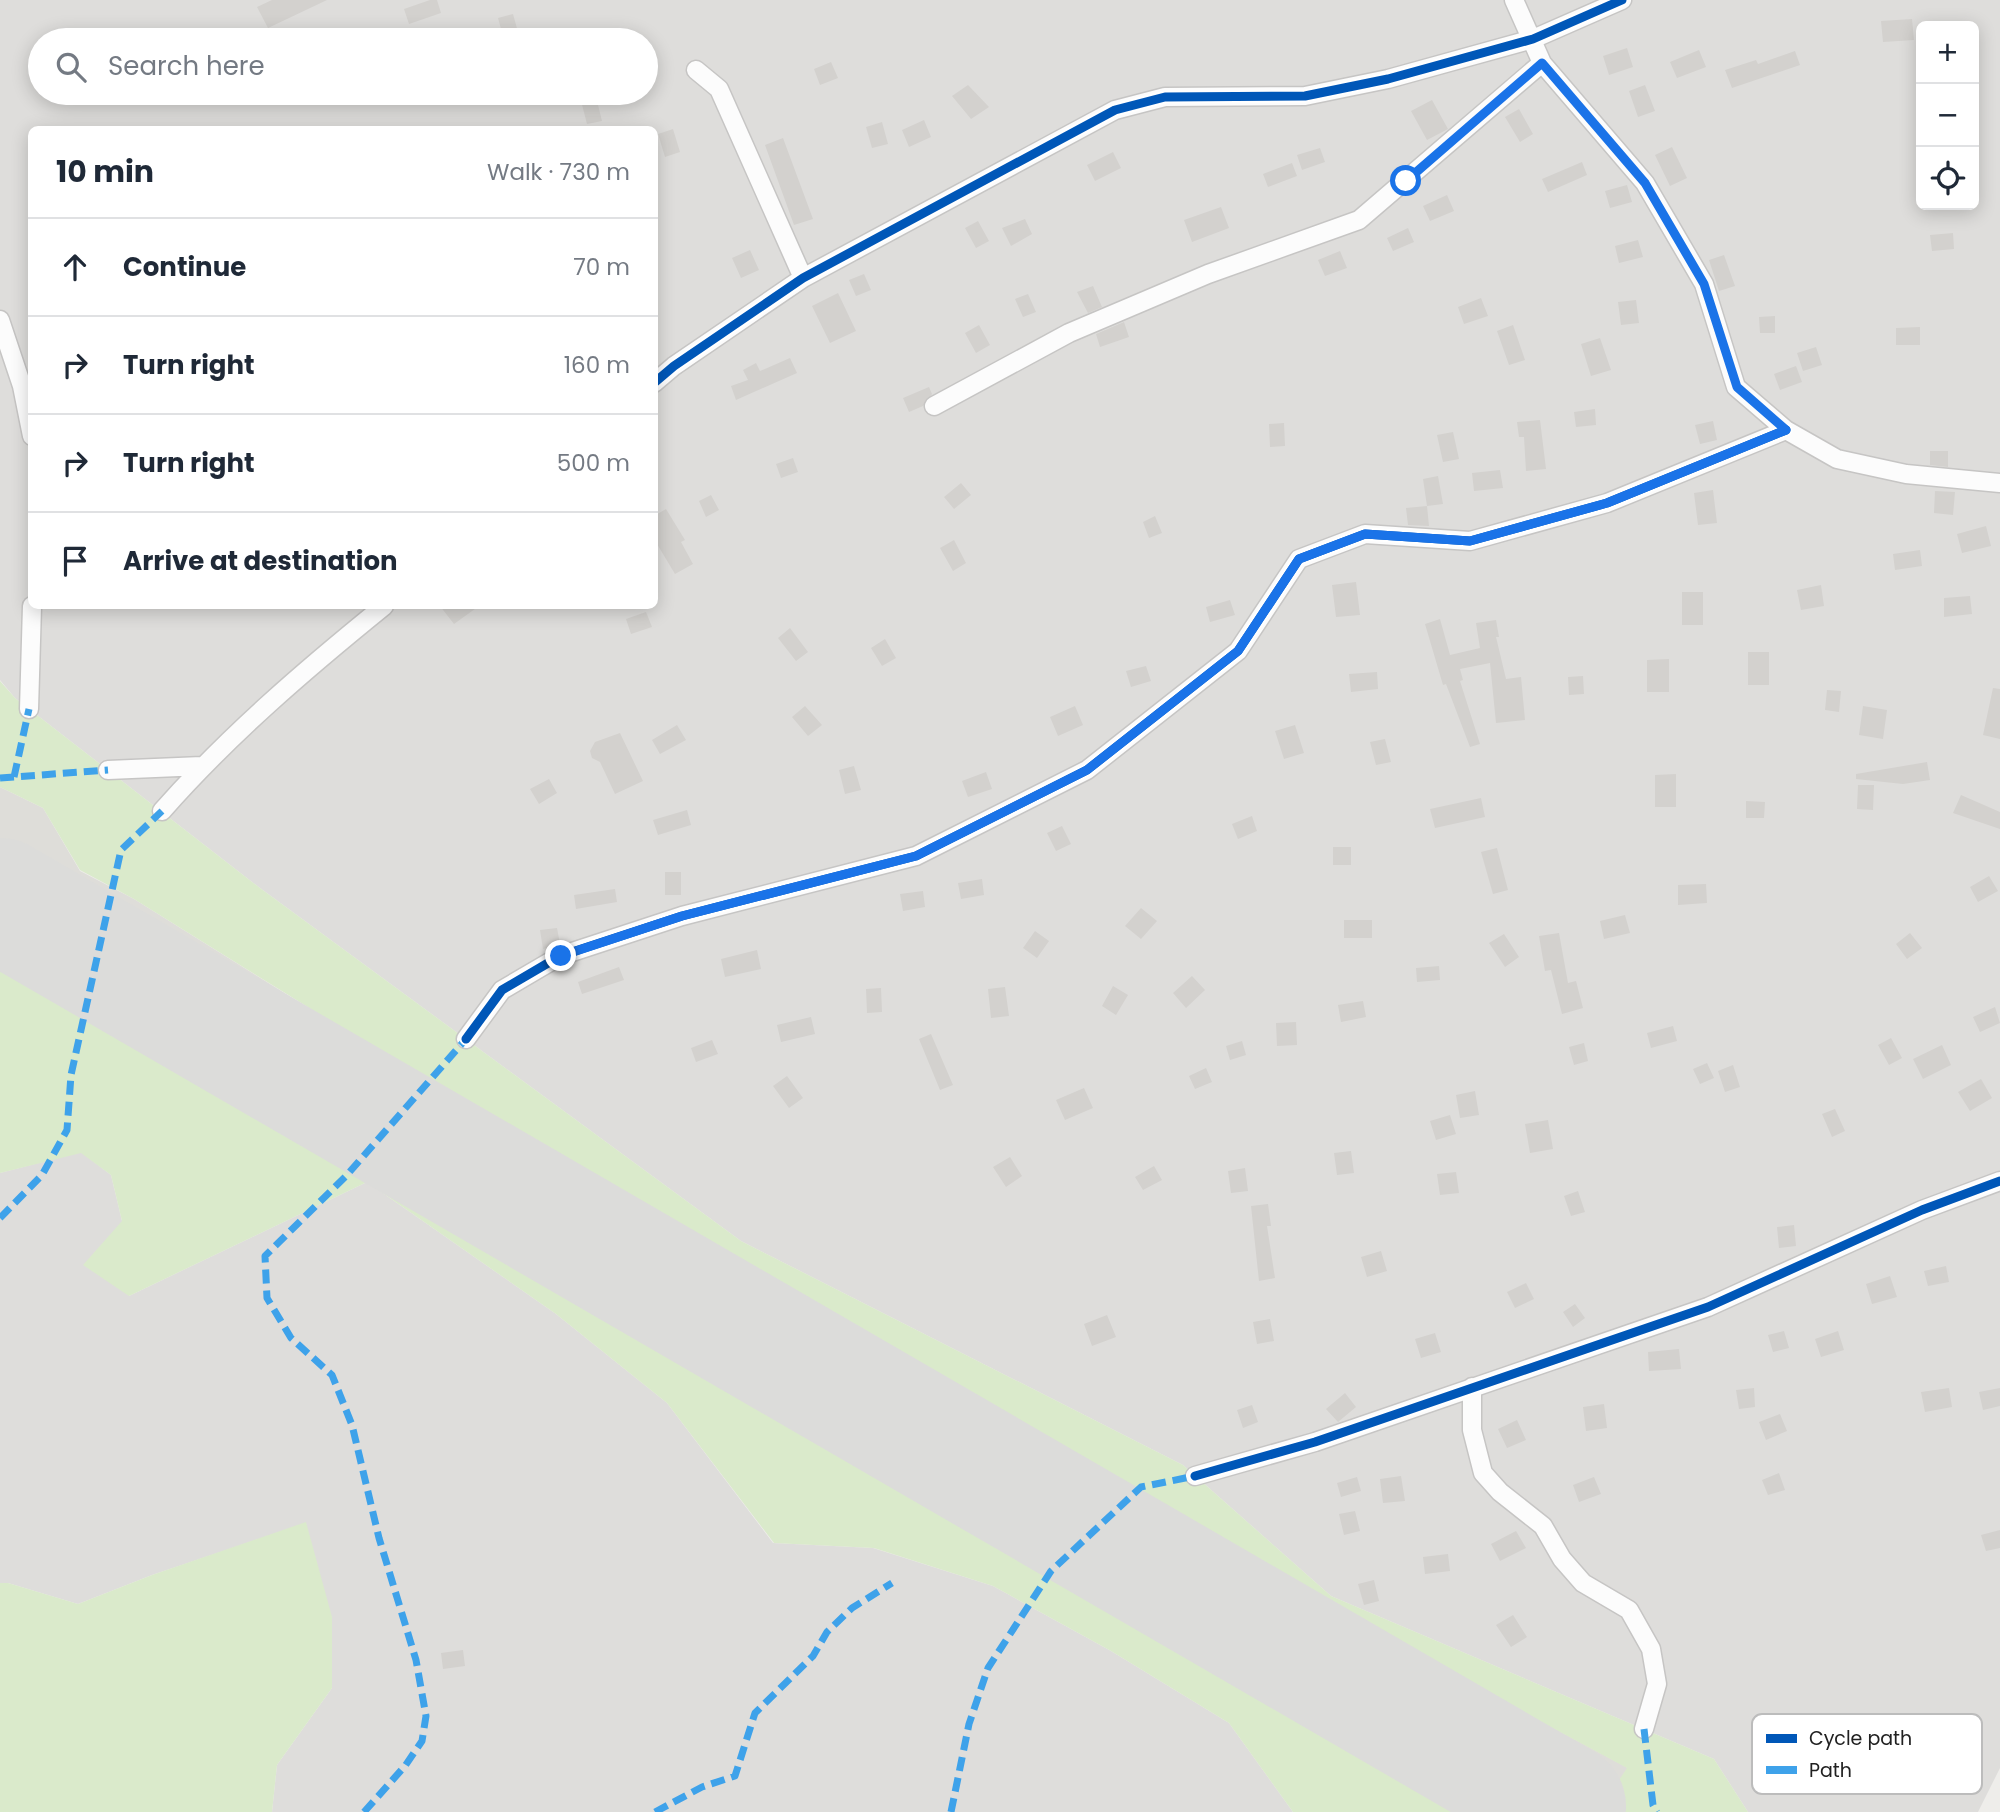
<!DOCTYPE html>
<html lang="en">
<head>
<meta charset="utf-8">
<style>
	body { margin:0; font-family:Poppins,sans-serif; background:#f6f6f7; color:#1f2937 }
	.controls { position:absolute; right:21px; top:21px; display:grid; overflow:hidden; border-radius:10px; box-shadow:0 4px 18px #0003 }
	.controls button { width:63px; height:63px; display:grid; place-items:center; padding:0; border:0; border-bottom:2px solid #e0e1e3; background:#fff; color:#1f2937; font:35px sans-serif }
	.stop { position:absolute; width:21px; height:21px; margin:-16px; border:5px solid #1a73e8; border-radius:50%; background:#fff }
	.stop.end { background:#1a73e8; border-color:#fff; box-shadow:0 2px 7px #0008 }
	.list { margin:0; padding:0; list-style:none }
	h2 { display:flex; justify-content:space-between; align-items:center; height:91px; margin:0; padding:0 28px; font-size:30px }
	h2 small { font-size:23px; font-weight:400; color:#747a83 }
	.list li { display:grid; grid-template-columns:46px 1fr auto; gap:21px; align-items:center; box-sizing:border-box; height:98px; padding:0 28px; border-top:2px solid #e0e1e3 }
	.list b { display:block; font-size:26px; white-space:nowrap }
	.list em { font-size:23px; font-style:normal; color:#747a83 }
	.icon { flex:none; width:38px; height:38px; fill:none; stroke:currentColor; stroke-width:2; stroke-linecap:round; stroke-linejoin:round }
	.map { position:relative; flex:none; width:2000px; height:1812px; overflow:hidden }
	.search { position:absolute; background:#fff; box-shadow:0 4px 18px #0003; left:28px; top:28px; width:630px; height:77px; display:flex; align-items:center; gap:18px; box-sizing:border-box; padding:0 24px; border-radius:38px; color:#747a83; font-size:26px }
	.panel { position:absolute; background:#fff; box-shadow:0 4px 18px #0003; left:28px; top:126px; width:630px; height:483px; border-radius:10px }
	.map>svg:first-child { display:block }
</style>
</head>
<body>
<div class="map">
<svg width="2000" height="1812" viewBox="0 0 2000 1812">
	<rect width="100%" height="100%" fill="#eeedea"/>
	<path fill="#dedddb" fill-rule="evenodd" d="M0 0H2000V1768L1978 1812H1748L1714 1759 1331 1596 1183 1465 741 1241 260 888 15 698 0 680ZM1921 26H1974V205H1921ZM40 40H646V93H40ZM32 130H654V606H32Z
		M81 1152 111 1175 122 1221 129 1296 367 1182 556 1314 667 1403 773 1543 873 1548 993 1586 1111 1651 1229 1723 1293 1812H272L277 1765 332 1688 306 1523 152 1575 78 1604 8 1583H0V1173Z"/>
	<path fill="#deddd9" d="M0 787 43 808 80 871 134 899 456 1100 805 1308 1216 1546 1628 1768 1598 1812H1505L1046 1552 564 1269 0 928Z"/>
	<path fill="#daeacb" d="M0 681 15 698 260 888 741 1241 1183 1465 1331 1596 1714 1759 1748 1812H1598L1627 1768C1490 1694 1351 1622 1215 1545 849 1339 490 1122 134 899L80 870 43 808 0 787Z
		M0 928 564 1269 1046 1552 1505 1812H1293L1229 1723 1111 1651 993 1586 874 1548 774 1543 667 1403 556 1314 367 1182 129 1296 83 1265 122 1221 111 1175 81 1153 0 1173Z
		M306 1522 332 1617V1688L277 1765 272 1812H0V1583H8L78 1604 152 1575Z"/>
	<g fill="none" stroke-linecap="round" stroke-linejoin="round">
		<path stroke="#dcdcda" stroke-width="124" d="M0 900 1564 1806"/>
	</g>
	<path fill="#d3d1ce" d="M272 0H327L268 28 257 7Z
		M430 0H437L441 13 409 24 404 9Z
		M513 14 518 32 503 36 498 18Z
		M1912 19 1914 40 1883 42 1881 21Z
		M1627 48 1633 67 1609 75 1603 56Z
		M1699 50 1706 67 1677 78 1670 62Z
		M1795 51 1800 65 1732 88 1725 70 1756 60 1758 64Z
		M831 62 838 78 820 85 814 69Z
		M968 85 989 107 971 119 952 96Z
		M1645 85 1655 111 1638 117 1629 91Z
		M579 93H595L602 121 587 124Z
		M1432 100 1448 129 1427 140 1411 111Z
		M1519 109 1533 134 1520 142 1505 117Z
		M924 120 931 137 909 147 902 130Z
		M882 122 888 144 872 148 866 127Z
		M673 129 680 152 665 157 658 134Z
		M783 138 813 219 794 225 765 145Z
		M1672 147 1687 178 1670 186 1655 155Z
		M1320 148 1325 162 1302 170 1297 155Z
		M1113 152 1121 168 1095 181 1087 165Z
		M1582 162 1587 175 1548 192 1542 179Z
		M1292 163 1297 176 1268 187 1263 174Z
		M1627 185 1632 202 1610 208 1605 191Z
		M1447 195 1454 211 1430 221 1423 206Z
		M1221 207 1229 228 1192 242 1184 220Z
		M1025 219 1032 234 1011 246 1002 228Z
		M978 221 989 241 976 248 965 228Z
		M1408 228 1414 242 1393 251 1387 238Z
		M1953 233 1954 249 1932 251 1930 235Z
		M1638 240 1643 257 1619 263 1615 246Z
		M750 250 759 270 741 278 732 258Z
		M1340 251 1347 268 1325 276 1318 260Z
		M1724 255 1735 286 1719 291 1709 260Z
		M864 274 871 290 856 296 849 280Z
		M1093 286 1102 307 1088 313 1077 292Z
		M838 293 856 331 830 343 812 306Z
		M1028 294 1036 312 1023 317 1015 299Z
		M1481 298 1488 316 1464 324 1458 307Z
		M1636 300 1639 323 1621 325 1618 302Z
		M1775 316V333H1760L1759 317Z
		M1124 322 1129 337 1100 347 1096 334Z
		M979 325 990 345 976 353 965 333Z
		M1513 325 1525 360 1509 365 1497 331Z
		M1920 327V345H1896V328Z
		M1600 338 1611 370 1591 376 1581 344Z
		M1816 347 1822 365 1803 371 1797 353Z
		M790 358 797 373 736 400 731 386 748 380 743 370 756 363 760 371Z
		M1796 366 1802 382 1780 390 1774 374Z
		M929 387 932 394 923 406 909 412 903 398Z
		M1595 409 1596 425 1576 427 1574 412Z
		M1540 420 1546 469 1526 471 1524 437H1519L1517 422Z
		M1713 421 1717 440 1700 444 1695 425Z
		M1284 423 1285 446 1270 447 1269 424Z
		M1453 432 1459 459 1443 462 1437 435Z
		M1930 451H1948V467L1930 465Z
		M793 458 798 472 781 478 776 464Z
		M1500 470 1503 488 1474 491 1472 473Z
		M1438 476 1443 504 1427 506 1423 479Z
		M961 483 971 495 954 509 944 497Z
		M1713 490 1717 523 1698 525 1694 493Z
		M1935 491 1955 492 1953 515 1934 513Z
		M711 495 719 510 706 517 699 501Z
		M1427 506 1429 526 1408 525 1406 508Z
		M666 509 685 540 681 542 693 564 675 574 654 539V516Z
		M1155 516 1162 533 1149 538 1143 522Z
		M1986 526 1991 546 1962 553 1957 534Z
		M954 540 966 563 953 571 940 548Z
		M1920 550 1922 566 1895 570 1893 554Z
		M1356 582 1360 615 1336 617 1332 585Z
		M1821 585 1824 606 1801 610 1797 590Z
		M1682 592H1703V625H1682Z
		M1970 596 1972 614 1944 617V598Z
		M1230 600 1235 615 1210 622 1206 607Z
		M440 606H479L454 624Z
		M646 612 652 627 631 634 626 619Z
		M1440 619 1450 655 1480 648 1476 623 1496 620 1499 637H1496L1506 679 1521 677 1525 720 1496 723 1490 663 1460 669 1463 680 1460 681 1480 744 1470 747 1446 684 1443 685 1425 624Z
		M790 628 808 652 796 661 778 638Z
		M885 639 896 658 882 666 871 648Z
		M1748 652H1769V685H1748Z
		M1669 659V692H1647V660Z
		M1146 666 1151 681 1131 687 1126 671Z
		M1377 672 1378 689 1351 692 1349 674Z
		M1583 676 1584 694 1569 695 1568 677Z
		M1993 688 2000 689V739L1983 735Z
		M1827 690 1841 691 1839 712 1825 710Z
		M805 706 822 725 808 736 792 717Z
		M1075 706 1083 725 1058 736 1050 717Z
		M1863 706 1887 710 1883 739 1859 735Z
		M677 725 686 740 660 754 652 740Z
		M1295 725 1304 753 1284 759 1275 731Z
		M620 733 643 781 615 794 600 762 592 758 590 751 595 742Z
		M1385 739 1391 762 1376 765 1370 742Z
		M1927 762 1930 780 1903 784 1856 779V774Z
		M854 766 861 790 845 794 839 770Z
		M986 772 992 789 968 797 962 781Z
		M1676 774V807H1655V775Z
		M549 779 557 793 539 804 530 789Z
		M1858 785H1874L1873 810 1857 809Z
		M1961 795 2000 812V829L1953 813Z
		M1481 798 1485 817 1435 828 1430 809Z
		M1746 801 1765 802 1764 818H1746Z
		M687 810 691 825 658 835 653 820Z
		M1252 816 1257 831 1238 839 1232 824Z
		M1062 826 1071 844 1056 851 1047 833Z
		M1333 847H1351V865H1333Z
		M1497 848 1508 890 1493 894 1481 852Z
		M665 872H681V895H665Z
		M1989 876 1998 891 1978 902 1970 887Z
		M982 879 984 895 961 899 958 883Z
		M1706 884 1707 903 1678 905V885Z
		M615 889 617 902 576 909 574 895Z
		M923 891 925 907 903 911 900 894Z
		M1141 908 1157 921 1141 939 1125 926Z
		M1625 915 1630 933 1604 939 1600 921Z
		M1344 920H1372V938H1344Z
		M557 928 560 944 543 949 540 930Z
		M1035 931 1049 941 1037 958 1023 948Z
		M1559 933 1568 983 1576 981 1583 1008 1562 1014 1551 970 1545 971 1539 936Z
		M1910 933 1922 948 1907 959 1896 944Z
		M1504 934 1519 957 1505 967 1489 943Z
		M757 950 761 969 725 977 721 959Z
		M1439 966 1440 980 1417 982 1416 968Z
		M619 967 624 980 582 994 578 982Z
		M1192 976 1205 990 1186 1008 1173 993Z
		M1113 986 1128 995 1116 1015 1102 1006Z
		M1005 987 1009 1016 991 1018 988 989Z
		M881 988 882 1012 867 1013 866 989Z
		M1363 1001 1366 1017 1341 1022 1338 1005Z
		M1995 1007 2000 1023 1980 1032 1973 1017Z
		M811 1017 815 1034 781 1042 777 1025Z
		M1296 1022 1297 1045 1277 1046 1276 1023Z
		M1673 1026 1677 1041 1651 1048 1647 1033Z
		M931 1034 953 1085 940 1090 919 1039Z
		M1891 1038 1902 1058 1889 1065 1878 1045Z
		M712 1040 718 1054 696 1062 691 1048Z
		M1242 1041 1246 1055 1230 1060 1226 1046Z
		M1584 1043 1588 1061 1574 1065 1569 1047Z
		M1942 1045 1951 1065 1923 1079 1913 1059Z
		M1707 1063 1714 1078 1700 1084 1693 1069Z
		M1733 1065 1740 1087 1725 1092 1718 1071Z
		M1206 1068 1212 1082 1195 1089 1189 1076Z
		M787 1076 803 1098 789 1108 773 1086Z
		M1981 1079 1992 1098 1970 1111 1958 1092Z
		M1084 1088 1093 1108 1065 1120 1056 1100Z
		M1475 1091 1479 1115 1460 1118 1456 1095Z
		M1835 1109 1845 1131 1832 1137 1822 1114Z
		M1450 1115 1456 1134 1436 1140 1430 1121Z
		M1548 1120 1553 1149 1530 1153 1525 1124Z
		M1351 1151 1354 1173 1337 1175 1334 1153Z
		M1010 1157 1022 1176 1006 1187 993 1167Z
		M1154 1166 1162 1180 1143 1190 1135 1177Z
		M1245 1168 1248 1191 1231 1193 1228 1171Z
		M1456 1172 1459 1193 1440 1195 1437 1174Z
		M1578 1191 1585 1212 1571 1216 1564 1196Z
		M1268 1204 1271 1226H1267L1275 1278 1259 1281 1251 1206Z
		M1794 1225 1796 1246 1779 1248 1777 1227Z
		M1381 1251 1387 1271 1367 1277 1361 1257Z
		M1946 1266 1949 1282 1928 1286 1924 1271Z
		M1890 1276 1897 1297 1872 1304 1866 1284Z
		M1526 1283 1534 1299 1515 1308 1507 1292Z
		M1575 1304 1585 1318 1573 1327 1563 1312Z
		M1107 1315 1116 1337 1092 1346 1084 1324Z
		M1270 1319 1274 1341 1257 1344 1253 1322Z
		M1784 1331 1789 1348 1773 1352 1768 1335Z
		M1838 1331 1844 1350 1821 1357 1815 1339Z
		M1435 1333 1441 1352 1421 1358 1415 1339Z
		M1679 1349 1681 1369 1649 1371 1648 1352Z
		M1754 1388 1755 1407 1739 1409 1736 1390Z
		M1949 1388 1952 1407 1925 1412 1921 1392Z
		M2000 1388V1406L1983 1410 1979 1392Z
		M1345 1393 1356 1407 1338 1422 1326 1409Z
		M1604 1404 1607 1428 1586 1431 1583 1407Z
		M1252 1405 1258 1422 1243 1428 1237 1410Z
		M1780 1414 1787 1431 1766 1440 1759 1422Z
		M1517 1420 1526 1440 1507 1448 1498 1429Z
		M1779 1473 1785 1490 1768 1495 1762 1480Z
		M1401 1476 1405 1501 1383 1503 1380 1479Z
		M1357 1477 1361 1491 1341 1497 1337 1483Z
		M1594 1477 1601 1494 1579 1502 1573 1485Z
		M1355 1511 1360 1531 1344 1535 1339 1514Z
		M2000 1530V1548L1986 1551 1981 1535Z
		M1516 1531 1526 1548 1500 1561 1491 1544Z
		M1448 1554 1450 1571 1425 1574 1423 1557Z
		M1374 1580 1379 1601 1364 1605 1358 1584Z
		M1513 1615 1527 1637 1511 1647 1496 1625Z
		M463 1650 465 1666 443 1669 441 1653Z"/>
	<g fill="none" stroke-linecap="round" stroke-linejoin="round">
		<defs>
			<path id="minor" d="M1514 0 1542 63 1645 183 1704 284 1736 387 1786 430 1837 459 1906 474 2000 483
				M696 70 719 89 803 278
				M0 320 22 386 32 436
				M654 383 674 366 803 278 1115 110 1165 97 1305 96 1388 79 1533 39 1622 0
				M934 406 1069 333 1208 274 1359 220 1542 63
				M29 709 32 606
				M108 770 202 766
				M162 811C229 735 305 670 384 606
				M466 1039 502 990 560 956 682 916 916 856 1087 770 1238 651 1299 559 1365 534 1470 541 1607 503 1786 430
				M1472 1387V1430L1483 1473 1500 1492 1543 1526 1562 1559 1583 1583 1629 1610 1651 1649 1657 1684 1644 1729
				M1195 1476 1315 1442 1708 1307 1922 1210 2000 1181"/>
		</defs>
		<use href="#minor" stroke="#c6c5c4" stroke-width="21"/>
		<use href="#minor" stroke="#fcfcfc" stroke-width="18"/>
		<path stroke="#3ea2ea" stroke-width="7" stroke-dasharray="14 7" stroke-linecap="butt" d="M14 777 29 709
			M0 778 108 770
			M0 1218 42 1175 67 1130 71 1075 121 850 162 811
			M1644 1729 1653 1805 1657 1812
			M364 1812 405 1766 422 1741 426 1716 416 1660 379 1538 352 1425 332 1375 291 1338 267 1298 265 1256 346 1176 466 1039
			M655 1812 702 1787 735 1776 755 1713 813 1656 827 1632 852 1608 892 1583
			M951 1812 969 1724 988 1668 1051 1571 1141 1487 1195 1476"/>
		<defs>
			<path id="cycleway" d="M654 383 674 366 803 278 1115 110 1165 97 1305 96 1388 79 1533 39 1622 0
				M466 1039 502 990 560 956 682 916 916 856 1087 770 1238 651 1299 559 1365 534 1470 541 1607 503 1786 430
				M1195 1476 1315 1442 1708 1307 1922 1210 2000 1181"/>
		</defs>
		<use href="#cycleway" stroke="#fff" stroke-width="13"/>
		<use href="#cycleway" stroke="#0057b8" stroke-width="9"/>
	</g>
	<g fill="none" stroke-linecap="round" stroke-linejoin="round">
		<path stroke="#1a73e8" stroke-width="9" d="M561 956 682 916 916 856 1087 770 1238 651 1299 559 1365 534 1470 541 1607 503 1786 430 1737 387 1704 284 1645 183 1542 63 1406 181"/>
	</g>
	<rect x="1752" y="1714" width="230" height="80" rx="10" fill="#fff" stroke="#bcbcbc" stroke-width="2"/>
	<rect x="1766" y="1734" width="31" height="9" fill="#0057b8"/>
	<rect x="1766" y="1766" width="31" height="8" fill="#3ea2ea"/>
	<g font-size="19" fill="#212121">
		<text x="1809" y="1745">Cycle path</text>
		<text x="1809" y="1777">Path</text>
	</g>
</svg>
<div class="controls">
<button>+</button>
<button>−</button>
<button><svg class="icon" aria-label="locate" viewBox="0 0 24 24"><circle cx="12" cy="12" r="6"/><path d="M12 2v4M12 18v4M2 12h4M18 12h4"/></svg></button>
</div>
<div class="stop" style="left:1406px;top:181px"></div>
<div class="stop end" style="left:561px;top:956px"></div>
<div class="search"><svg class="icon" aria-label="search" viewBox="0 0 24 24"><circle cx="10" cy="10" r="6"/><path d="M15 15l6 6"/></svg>Search here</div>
<section class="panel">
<h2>10 min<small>Walk · 730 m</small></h2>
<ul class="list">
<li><svg class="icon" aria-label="ahead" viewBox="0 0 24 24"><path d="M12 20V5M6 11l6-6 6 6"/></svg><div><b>Continue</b></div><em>70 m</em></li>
<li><svg class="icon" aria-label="right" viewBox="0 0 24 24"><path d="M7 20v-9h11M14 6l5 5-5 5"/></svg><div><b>Turn right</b></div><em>160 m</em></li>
<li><svg class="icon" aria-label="right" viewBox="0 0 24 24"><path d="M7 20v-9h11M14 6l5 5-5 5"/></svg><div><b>Turn right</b></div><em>500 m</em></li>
<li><svg class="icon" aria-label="arrive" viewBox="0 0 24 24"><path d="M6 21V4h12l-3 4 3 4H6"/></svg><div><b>Arrive at destination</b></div></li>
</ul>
</section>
</div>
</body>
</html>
